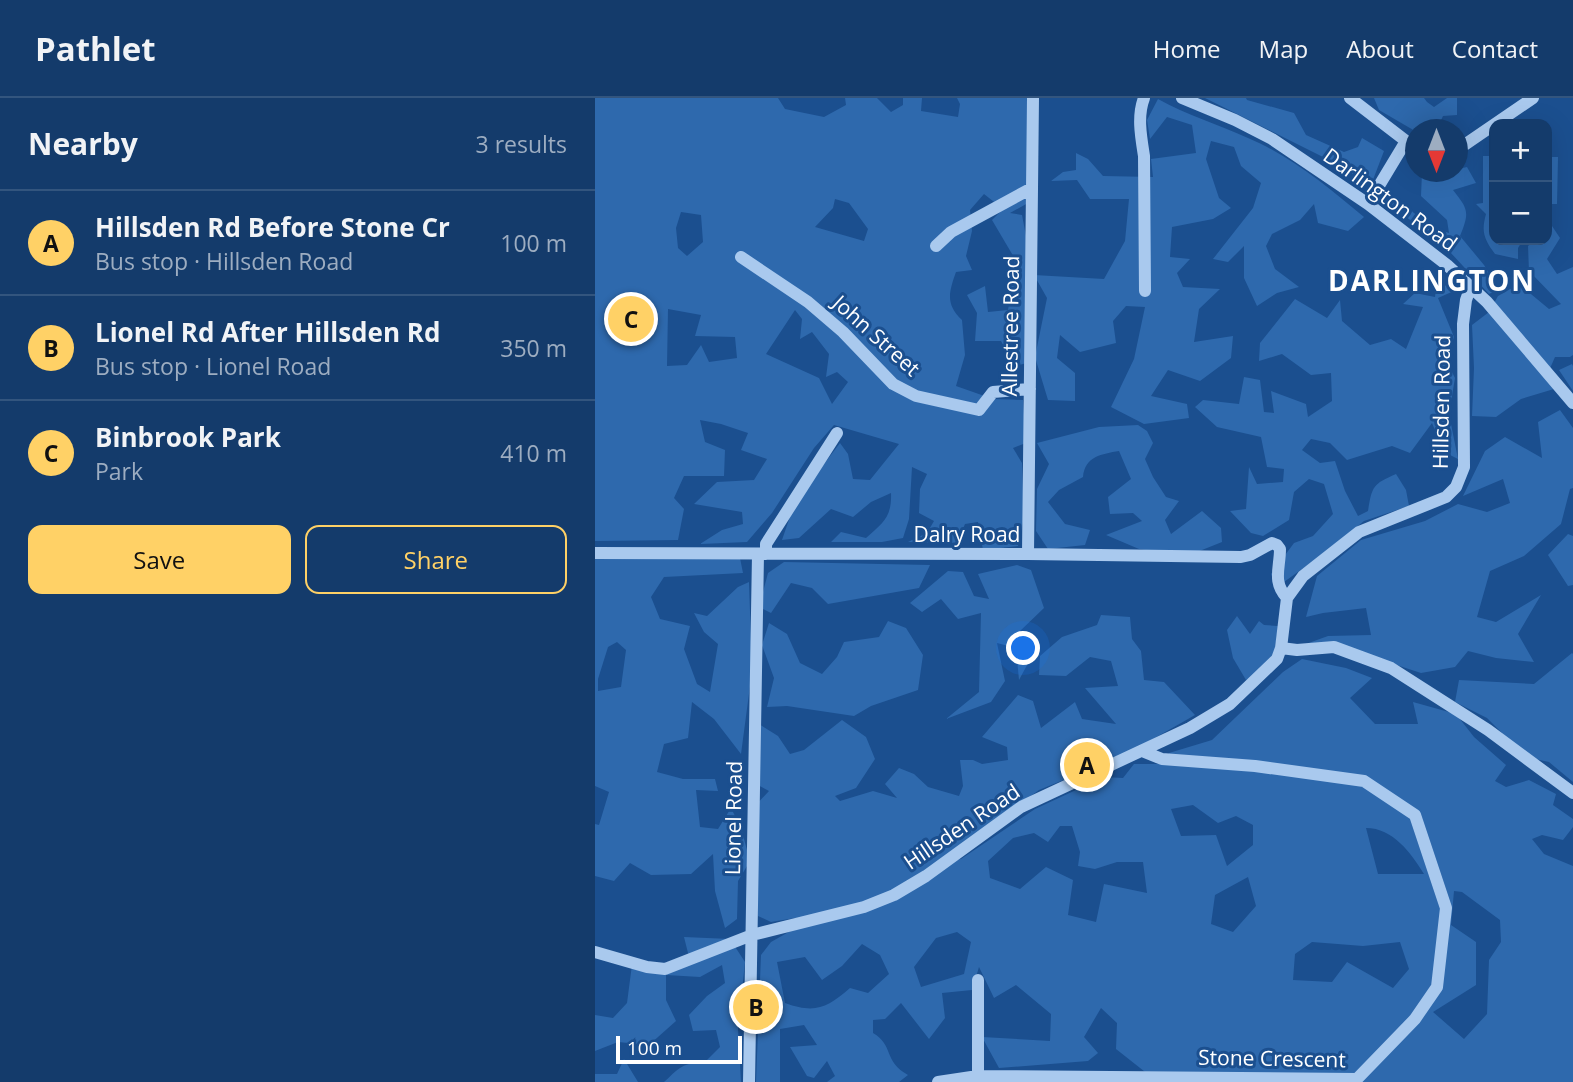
<!DOCTYPE html>
<html lang="en">
<head>
<meta charset="utf-8">
<style>
	body { margin:0; font-family:"Open Sans",sans-serif; background:#1d4271; color:#f1f3f6 }
	.controls { position:absolute; right:21px; top:21px; display:grid; overflow:hidden; border-radius:14px; box-shadow:0 7px 28px #0002 }
	.controls button { width:63px; height:63px; display:grid; place-items:center; padding:0; border:0; border-bottom:2px solid #33557e; background:#143b6b; color:#f1f3f6; font:35px sans-serif }
	.compass { position:absolute; left:810px; top:21px; width:63px; height:63px; border-radius:50%; background:#143b6b; box-shadow:0 7px 28px #0002; rotate:180deg }
	.scale { position:absolute; left:21px; bottom:18px; width:126px; box-sizing:border-box; padding-left:7px; border:4px solid #fff; border-top:0; font-size:19px; line-height:24px; white-space:nowrap; color:#fff; -webkit-text-stroke:5px #1b4f8f; paint-order:stroke }
	.you { position:absolute; left:429px; top:551px; width:24px; height:24px; margin:-18px; border:5px solid #fff; border-radius:50%; background:#1a73e8; box-shadow:0 0 0 10px #1a73e833 }
	.badge { display:grid; place-items:center; width:46px; height:46px; border-radius:50%; background:#ffd166; color:#111; font-size:23px; font-weight:700 }
	.pin { position:absolute; translate:-50% -50%; border:4px solid #fff; box-shadow:0 2px 7px #0006 }
	.list { margin:0; padding:0; list-style:none }
	h2 { display:flex; justify-content:space-between; align-items:center; height:91px; margin:0; padding:0 28px; font-size:30px }
	h2 small { font-size:23px; font-weight:400; color:#9dadc1 }
	.list li { display:grid; grid-template-columns:46px 1fr auto; gap:21px; align-items:center; box-sizing:border-box; height:105px; padding:0 28px; border-top:2px solid #33557e }
	.list b { display:block; font-size:26px; white-space:nowrap }
	.list p { margin:0; font-size:23px; white-space:nowrap; color:#9dadc1 }
	.list em { font-size:23px; font-style:normal; color:#9dadc1 }
	.actions { display:flex; gap:14px; padding:21px 28px }
	.actions a { flex:1; padding:16px 0; border:2px solid #ffd166; border-radius:14px; text-align:center; font-size:24px; color:#ffd166 }
	.actions .main { background:#ffd166; color:#111 }
	.map { position:relative; flex:none; width:978px; height:984px; overflow:hidden }
	header { display:flex; align-items:center; gap:42px; box-sizing:border-box; height:98px; padding:0 35px; background:#143b6b; border-bottom:2px solid #33557e }
	header strong { font-size:33px }
	nav { display:flex; gap:38px; margin-inline-start:auto; font-size:24px }
	main { display:flex }
	aside { flex:1; background:#143b6b }
	.map>svg:first-child { display:block }
</style>
</head>
<body>
<header>
<strong>Pathlet</strong>
<nav><a>Home</a><a>Map</a><a>About</a><a>Contact</a></nav>
</header>
<main>
<aside>
<h2>Nearby<small>3 results</small></h2>
<ul class="list">
<li><span class="badge">A</span><div><b>Hillsden Rd Before Stone Cr</b><p>Bus stop · Hillsden Road</p></div><em>100 m</em></li>
<li><span class="badge">B</span><div><b>Lionel Rd After Hillsden Rd</b><p>Bus stop · Lionel Road</p></div><em>350 m</em></li>
<li><span class="badge">C</span><div><b>Binbrook Park</b><p>Park</p></div><em>410 m</em></li>
</ul>
<div class="actions"><a class="main">Save</a><a>Share</a></div>
</aside>
<div class="map">
<svg width="978" height="984" viewBox="0 0 978 984">
	<rect width="100%" height="100%" fill="#1b4f8f"/>
	<path fill="#2e69ad" fill-rule="evenodd" d="M0 0H183L190 11 229 19 251 7 250 0H282L296 14 308 7V0H327L326 13 363 19 365 6 362 0H437L433 105 415 115 427 117 432 143V265L420 268 406 243H380L382 215 372 197 390 188 393 214 413 212C417 193 414 181 420 161L397 122 408 111 389 96 375 112 377 133 371 158 377 172 361 174C354 194 350 206 367 222L370 257 361 288 398 301 428 302 431 345 418 350 427 365 429 419 423 448 388 452 383 424 370 426 362 445 313 444 332 435 339 423 324 415 325 391 332 376 317 369 314 421 308 440 287 444H236L246 434 271 440C288 425 297 419 296 395L276 404 258 419 236 411 204 440 187 442 200 404 245 345 253 356 258 381 275 382 304 346 239 327 219 350 177 415 152 444 105 446 127 432 148 426 147 414 99 406 122 384 159 382 172 361 146 352 153 335 126 326 105 322 110 344 130 352 129 378H89L79 400 89 411 83 442 0 443ZM240 101 254 105 273 131 269 143 220 129 238 110ZM86 114 106 117 108 144 92 158 83 150 81 130ZM73 211 106 217 100 238 140 239 142 260 114 264 106 247 92 267 72 268ZM200 212 207 221 205 241 217 234 234 256 231 279 242 274 253 284 237 306 224 280 171 256Z
		M610 0H651L652 2 699 15 711 37 749 54 763 49 767 40 789 53 776 87 734 62Z
		M779 0H829L832 4 839 9 852 0H862V17L848 18 842 31 820 33 784 12Z
		M563 1C592 17 622 26 653 40 696 58 733 89 769 119L753 133 723 125 719 106 705 122 677 136 671 148 680 171 704 189 682 195 662 208 649 180V148L633 164 618 161 658 110 666 85 646 68 639 49 616 43 611 61 624 100 636 110 618 121 577 129 575 159 595 161 582 175 588 189 625 191 604 211 599 244 638 238 636 260 605 283 573 272 556 298 592 306 594 320 549 326 516 309 539 261 550 209 531 208 518 223 521 245 485 254 465 237 462 260 480 275V303L453 302 440 259 452 200 439 177 509 181 530 143 534 101H495L482 82 456 83 468 74 481 72V55L493 61 508 78 558 79 556 61 601 55 597 27 572 19 555 41 552 22Z
		M888 58H899V142H928L923 150V161L900 156C889 141 886 134 891 116L881 106 888 105Z
		M952 59H963L962 106H952Z
		M872 69 881 85 858 92C873 111 875 114 865 138L889 167 904 191 894 196 842 140 799 111 789 100 804 102 834 128 854 135 852 122 826 98 827 74H862L863 71Z
		M957 128 965 140 952 161 962 176 978 169V257L975 259H960L953 275 959 291 926 301 901 319 877 318 879 270 877 227 894 214 903 198 924 186 954 211 966 206 934 173 933 148 940 142H952V132Z
		M842 184 861 192 843 200 859 239 851 262 860 280 854 316 863 361 849 354 837 325 815 355 797 348 752 362 735 345 716 341 707 352 725 365 740 363 750 393 763 418 773 413C777 388 778 386 801 376L811 392 814 408 769 423 735 451 682 489 676 476 699 445 718 438 738 416 729 386 714 381 699 394 694 422 668 438 656 435 635 413 651 411 654 369 662 386 688 384 689 371 672 369 666 339 622 329 600 309 608 302 644 306 649 279 665 282 669 314 679 315 676 293 711 306 713 319 737 303 736 275 716 277 687 256 664 263 665 245 700 201 732 220 745 202 747 223 775 247 796 241 811 251 828 209 808 206 820 195 840 199Z
		M977 266 978 268V293L964 272Z
		M965 312 978 330V390L975 391 966 426 929 458 895 473 882 519 901 524 946 497 923 536 939 564 901 560 873 553 860 569 826 575 780 560 708 547 733 538 776 537 771 510 728 515 711 519 722 478 766 442 830 423 863 406 892 414 915 405 908 381 868 398 890 353 910 339 947 360 943 324Z
		M543 327 552 333 558 345 550 361 558 379 571 399 584 403 570 422 576 436 607 413 626 430 627 444 592 458 544 451 511 437 547 423 538 415 515 416 513 399 536 381 524 353C507 356 490 358 488 379L464 392 453 404 470 426 495 432 490 447 453 451 441 433 442 391 454 366 442 345 504 329Z
		M973 436 978 438V487L973 488 953 457Z
		M0 459 145 460 148 475 69 479 56 499 65 521 95 528 89 551 102 586 115 594 123 546 109 534 99 515 112 518 143 489 154 484 157 573 146 656 119 621 97 604 93 640 69 646 62 674 88 681H120L123 693 101 692 105 729 123 731 136 710 146 730 155 763 143 783 142 821 130 830 120 793 118 756 96 776 56 777 35 765 19 783 0 778V726L4 727 14 694 0 688ZM22 544 31 552 26 589 3 593V581L13 549Z
		M189 464 335 467 324 490 233 506 217 490 196 485 176 515 164 509 173 475Z
		M422 467 436 472 449 510 424 534 438 556 424 582 421 550 402 545 410 583 396 604 351 621 384 594 386 515 363 521 346 501 327 514 315 505 353 473 368 474 379 498 394 501 383 476Z
		M506 517 535 519 537 541 546 553 549 582 569 584 600 617 530 657 444 692 346 764 366 761 440 711 509 679 528 680 539 666H568L574 655 617 642 688 574 707 561 751 570 777 580 755 600 780 626H823L818 604 861 616 879 639 911 667 900 683 911 689 934 682 961 696 958 707 978 721V729L968 742 947 737 937 741 949 756 978 768V984H521L559 981 521 951 522 925 506 910 489 939 503 955 493 963 404 970 387 939 455 943 456 916 421 887 399 900 384 869 377 892 347 895 350 920 334 941 306 905 290 921 278 922V935C299 947 288 963 313 977L304 984H232L240 978 232 963 219 980 212 978 195 949 222 947 209 927 185 931V984H161L166 857 176 844 199 831 200 820 176 824 163 818 159 709 174 693 161 686 164 626 183 638 195 656 209 652 247 622 271 639 280 661 261 690 240 698 245 703 278 693 302 700 290 686 304 670 319 676 333 689 364 698 368 688 365 662H378L387 666 413 662 412 649 387 639 423 597 438 603 446 630 480 604 487 621 521 626 490 590 523 588 516 563 495 559 471 578 444 577 445 558 467 539 502 527ZM598 707 623 725 641 718 658 727V747L632 768 621 737 586 738 576 711ZM465 728H477L485 754 483 768 500 771 522 764H548L552 795 509 786 501 824 473 817 478 782 451 769 425 791 395 780 393 763 418 740 439 735 453 744ZM771 730C798 730 816 755 829 776H783ZM653 779 661 808 638 834 616 826 620 797ZM859 793 867 794 905 822 906 844 894 862 892 916 869 941 838 914 881 887V844L856 827ZM362 834 376 844 369 876 326 889 319 869 341 840ZM717 844 768 848 805 844 814 871 798 890 752 864 737 884 698 882 700 856ZM267 846 285 857 294 876 273 895 255 890C232 910 220 916 190 905L182 864 210 859 227 882 247 868Z
		M642 518 655 536 664 523 669 527 683 528 678 566 651 582 638 560 632 532Z
		M293 523 311 530 328 557 323 592 276 608 259 618 192 608 172 609 179 580 167 547 174 525 192 536 205 565 227 576 242 559 249 544 284 539Z
		M977 555 978 556V684L954 664 931 659 892 620 860 604 864 582 939 586Z
		M89 839 135 841 150 864 143 931 146 984H69C83 971 89 963 109 965L125 949 121 932 98 933 94 917 112 898 130 885 127 867 105 879 71 877V902L81 923 54 947 23 944 0 953V917L18 920 32 905 38 859 65 874 95 863Z
		M29 961 43 984H0V976H22Z"/>
	<g fill="none" stroke-linecap="round" stroke-linejoin="round">
		<path stroke="#a9c9ee" stroke-width="12" d="M549 0C542 18 546 39 549 58L550 193
			M587 0 640 22 677 41 773 106 852 167 892 204 978 305
			M755 0 811 43 820 47
			M862 52 938 0
			M773 106 811 43
			M341 148 356 134 437 90
			M146 159 213 204 248 234 298 286 321 298 384 312 398 294 435 291
			M0 455 433 456 646 459 655 457 677 445 682 447 685 451C685 470 677 484 692 500
			M171 456V446L242 335
			M433 456 438 0
			M686 550 702 552 739 549 796 570 893 632 978 695
			M0 854 52 869 70 871 157 837 269 809 299 797 331 778 426 709 595 630 635 606 682 561 686 550 692 500 708 478 764 434 851 399 861 389 869 369 868 226 871 202 876 188
			M383 978V882
			M154 984 163 456
			M343 984 383 978 762 981 820 921 842 889 851 810 820 717 769 683 660 668 567 661 547 653"/>
	</g>
	<g text-anchor="middle" stroke-width="6" stroke-linejoin="round" paint-order="stroke">
		<g font-size="21" fill="#fff" stroke="#1b4f8f">
			<text transform="translate(795 102) rotate(36)" y="7">Darlington Road</text>
			<text transform="translate(416 228) rotate(-89)" y="7">Allestree Road</text>
			<text transform="translate(281 238) rotate(42)" y="7">John Street</text>
			<text transform="translate(847 304) rotate(-89)" y="7">Hillsden Road</text>
			<text x="372" y="444">Dalry Road</text>
			<text transform="translate(139 720) rotate(-89)" y="7">Lionel Road</text>
			<text transform="translate(367 729) rotate(-34)" y="7">Hillsden Road</text>
			<text transform="translate(677 961) rotate(1)" y="7">Stone Crescent</text>
		</g>
		<g font-size="28" font-weight="bold" letter-spacing="2" fill="#fff" stroke="#1b4f8f">
			<text x="837" y="193">DARLINGTON</text>
		</g>
	</g>
</svg>
<div class="controls">
<button>+</button>
<button>−</button>
</div>
<svg class="compass" viewBox="-18 -18 36 36"><path d="M0-13l5 13h-10z" fill="#e53935"/><path d="M0 13l5-13h-10z" fill="#9dadc1"/></svg>
<div class="scale">100 m</div>
<div class="you"></div>
<div class="pin badge" style="left:492px;top:667px">A</div>
<div class="pin badge" style="left:161px;top:909px">B</div>
<div class="pin badge" style="left:36px;top:221px">C</div>
</div>
</main>
</body>
</html>
